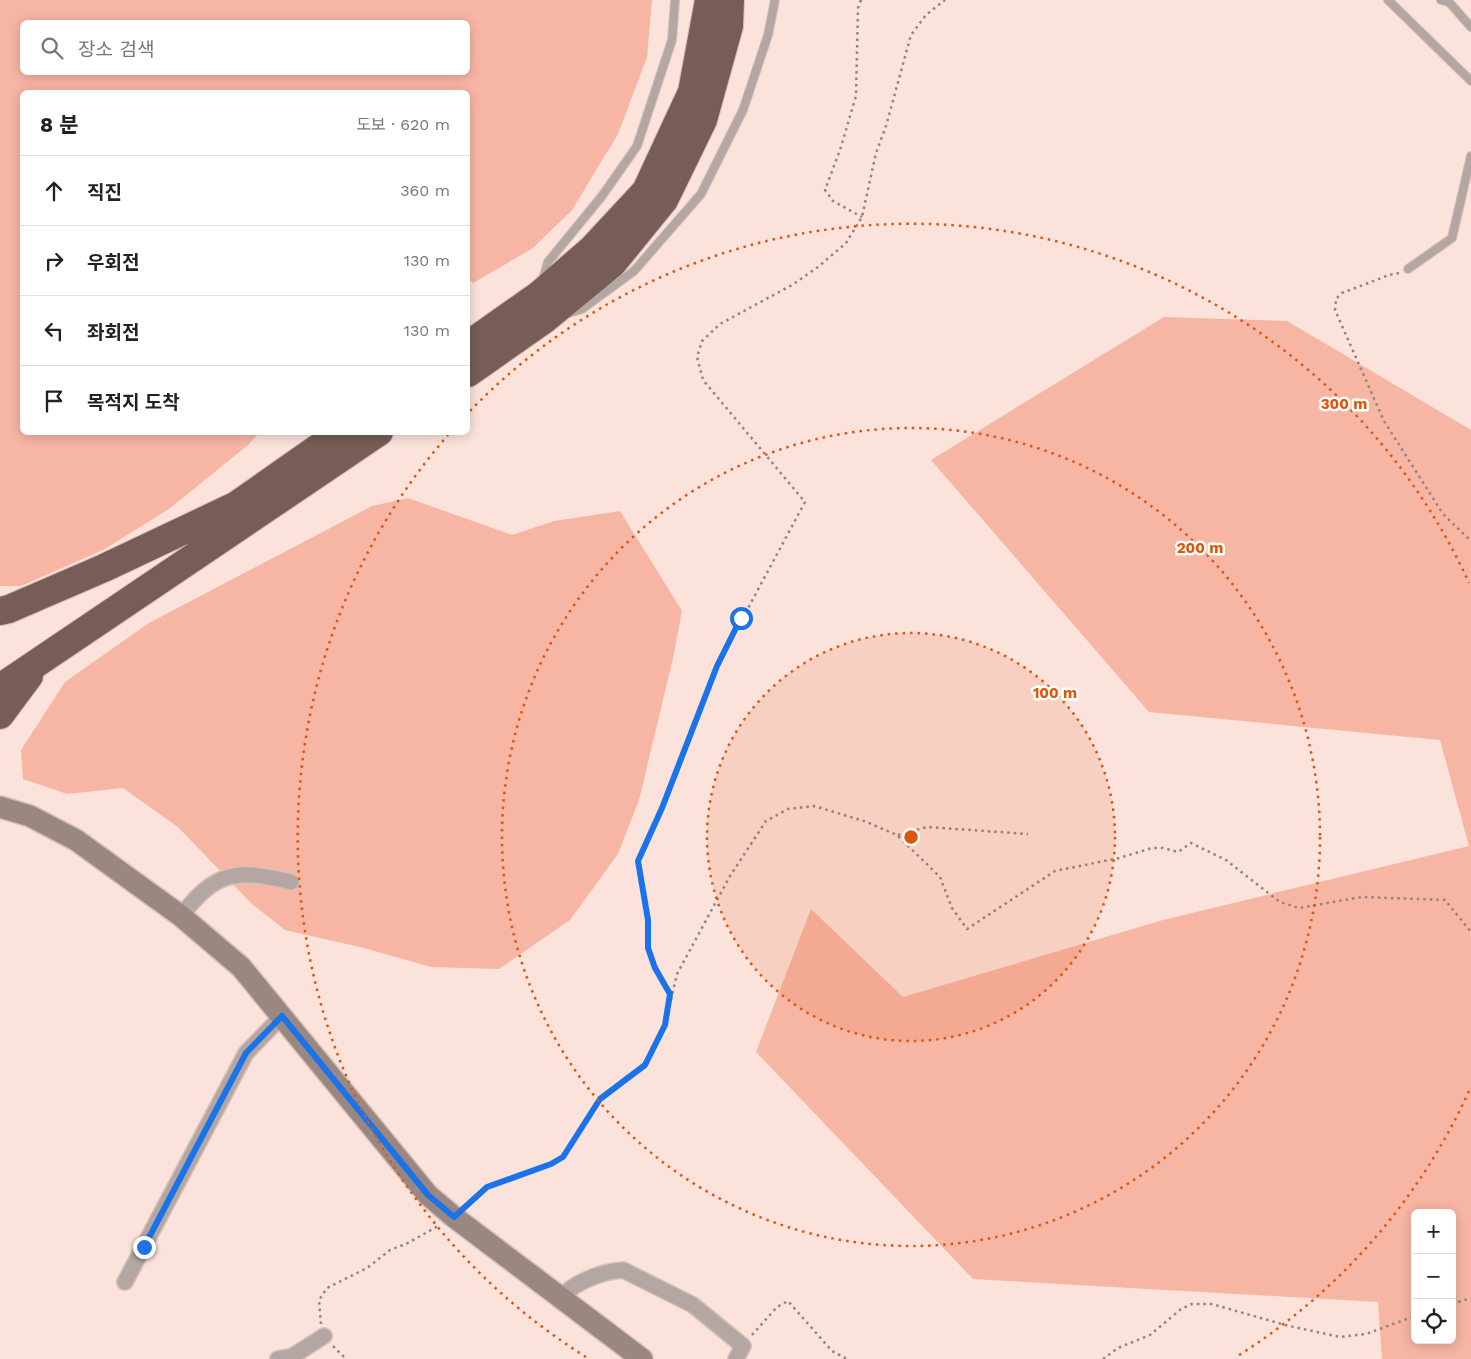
<!DOCTYPE html>
<html lang="ko">
<head>
<meta charset="utf-8">
<style>
	body { margin:0; font-family:"Work Sans","Noto Sans KR",sans-serif; background:#f2f2f2; color:#222 }
	.controls { position:absolute; right:15px; bottom:15px; display:grid; overflow:hidden; border-radius:8px; box-shadow:0 2px 12px #0003 }
	.controls button { width:45px; height:45px; display:grid; place-items:center; padding:0; border:0; border-bottom:1px solid #e0e0e0; background:#fff; color:#222; font:25px sans-serif }
	.stop { position:absolute; width:15px; height:15px; margin:-11px; border:4px solid #1a73e8; border-radius:50%; background:#fff }
	.stop.end { background:#1a73e8; border-color:#fff; box-shadow:0 1px 5px #0008 }
	.list { margin:0; padding:0; list-style:none }
	h2 { display:flex; justify-content:space-between; align-items:center; height:65px; margin:0; padding:0 20px; font-size:21px }
	h2 small { font-size:16px; font-weight:400; color:#767676 }
	.list li { display:grid; grid-template-columns:32px 1fr auto; gap:15px; align-items:center; box-sizing:border-box; height:70px; padding:0 20px; border-top:1px solid #e0e0e0 }
	.list b { display:block; font-size:19px; white-space:nowrap }
	.list em { font-size:16px; font-style:normal; color:#767676 }
	.icon { flex:none; width:28px; height:28px; fill:none; stroke:currentColor; stroke-width:2; stroke-linecap:round; stroke-linejoin:round }
	.map { position:relative; flex:none; width:1471px; height:1359px; overflow:hidden }
	.search { position:absolute; background:#fff; box-shadow:0 2px 12px #0003; left:20px; top:20px; width:450px; height:55px; display:flex; align-items:center; gap:12px; box-sizing:border-box; padding:0 18px; border-radius:8px; color:#767676; font-size:19px }
	.panel { position:absolute; background:#fff; box-shadow:0 2px 12px #0003; left:20px; top:90px; width:450px; height:345px; border-radius:8px }
	.map>svg:first-child { display:block }
</style>
</head>
<body>
<div class="map">
<svg width="1471" height="1359" viewBox="0 0 1471 1359">
	<rect width="100%" height="100%" fill="#fbe2db"/>
	<path fill="#f7b5a4" fill-rule="evenodd" d="M0 0H652L647 57 618 134 572 210 533 248 473 283 468 279V92H22V432L259 433 248 445 169 509 103 550 21 586H0ZM22 22H468V72H22Z
		M1164 317 1287 321 1471 430V1359H1382L1378 1302 973 1279 756 1052 811 909 903 997 1163 920 1469 846 1440 740 1149 712 931 460ZM1415 1213H1452V1340H1415Z
		M408 498 512 535 554 521 620 511 682 611 673 658 639 800 618 854 570 920 499 969 431 967 364 948 285 930 252 904 178 827 123 788 67 794 23 779 21 750 65 682 149 623 372 506Z"/>
	<g fill="none" stroke-linecap="round" stroke-linejoin="round">
		<defs>
			<path id="lane" d="M1388 0 1471 81
				M1441 0 1449 2 1471 27
				M1408 269 1452 238 1471 156
				M543 279 548 262 602 196 637 146 672 40 675 0
				M569 313 582 309 634 271 701 194 743 110 768 35 775 0"/>
			<path id="street" d="M181 916C216 870 238 869 291 882
				M125 1282 246 1053 282 1016
				M561 1297C575 1282 603 1271 623 1270L693 1305 743 1346 736 1359
				M278 1359 291 1357 324 1336"/>
			<path id="secondary" d="M0 807 30 816 76 840 181 916 241 967 428 1195 454 1217 642 1359"/>
			<path id="highway" d="M468 345 539 295 592 249 646 191 692 92 709 0
				M468 373 545 319 612 264 664 200 703 120 729 26 730 0
				M221 516 341 432
				M0 611 9 609 104 568 235 506
				M0 688 379 432
				M0 715 29 676"/>
		</defs>
		<use href="#lane" stroke="#d5bfb8" stroke-width="10"/>
		<use href="#street" stroke="#d5bfb8" stroke-width="18"/>
		<use href="#secondary" stroke="#d5bfb8" stroke-width="24"/>
		<use href="#highway" stroke="#d5bfb8" stroke-width="30"/>
		<path stroke="#95837e" stroke-width="2.5" stroke-dasharray="2.5 4" stroke-linecap="butt" d="M861 0 858 8 856 96 840 150 825 190 833 201 862 217
			M1399 273 1389 275 1342 293 1336 299 1335 310 1384 421 1443 514 1471 541
			M898 835 927 827 1028 834
			M670 994 655 968 649 948V920L638 861 662 808 717 666 805 502 703 380 697 357 702 341 720 324 792 285 818 267 846 243 862 217 876 153 886 126 911 35 926 15 945 0
			M466 1205 487 1187 551 1164 563 1157 600 1099 645 1065 665 1025 677 974 730 876 766 821 788 809 814 806 864 821 897 835 940 877 952 908 967 929 1055 871 1119 858 1152 848H1163L1178 852 1191 843 1226 860 1280 902 1299 908 1362 897 1445 900 1471 932
			M1452 1304 1471 1298
			M321 1324 319 1300 327 1288 367 1268 390 1250 408 1243 438 1226
			M752 1335 777 1307 788 1301 832 1351 847 1359
			M333 1346 346 1359
			M1103 1359 1118 1348 1150 1335 1181 1309 1192 1304H1212L1285 1325 1340 1337 1366 1334 1415 1316"/>
		<use href="#lane" stroke="#b4a7a3" stroke-width="8"/>
		<use href="#street" stroke="#b4a7a3" stroke-width="15"/>
		<use href="#secondary" stroke="#9a8782" stroke-width="21"/>
		<use href="#highway" stroke="#775d56" stroke-width="28"/>
	</g>
	<g fill="none" stroke-linecap="round" stroke-linejoin="round">
		<path stroke="#1a73e8" stroke-width="6" d="M144 1247 246 1053 282 1016 428 1195 454 1217 487 1187 551 1164 563 1157 600 1099 645 1065 665 1025 670 994 655 968 648 948V920L638 861 662 808 717 666 741 618"/>
	</g>
	<circle cx="911" cy="837" r="204" fill="#de560d" fill-opacity=".12"/>
	<g fill="none" stroke="#de560d" stroke-width="2.5" stroke-dasharray="2.5 5">
		<circle cx="911" cy="837" r="204"/>
		<circle cx="911" cy="837" r="409"/>
		<path d="M1469 1091A613 613 0 0 1 1236 1357M586 1357A613 613 0 0 1 448 435M470 411A613 613 0 0 1 1469 583"/>
	</g>
	<circle cx="911" cy="837" r="8" fill="#de560d" stroke="#fff" stroke-width="2.5"/>
	<g font-size="15" text-anchor="middle" font-weight="bold" fill="#de560d" stroke="#fff" stroke-width="5" stroke-linejoin="round" paint-order="stroke">
		<text x="1344" y="409">300 m</text>
		<text x="1200" y="553">200 m</text>
		<text x="1055" y="698">100 m</text>
	</g>
</svg>
<div class="controls">
<button>+</button>
<button>−</button>
<button><svg class="icon" aria-label="locate" viewBox="0 0 24 24"><circle cx="12" cy="12" r="6"/><path d="M12 2v4M12 18v4M2 12h4M18 12h4"/></svg></button>
</div>
<div class="stop" style="left:741px;top:618px"></div>
<div class="stop end" style="left:144px;top:1247px"></div>
<div class="search"><svg class="icon" aria-label="search" viewBox="0 0 24 24"><circle cx="10" cy="10" r="6"/><path d="M15 15l6 6"/></svg>장소 검색</div>
<section class="panel">
<h2>8 분<small>도보 · 620 m</small></h2>
<ul class="list">
<li><svg class="icon" aria-label="ahead" viewBox="0 0 24 24"><path d="M12 20V5M6 11l6-6 6 6"/></svg><div><b>직진</b></div><em>360 m</em></li>
<li><svg class="icon" aria-label="right" viewBox="0 0 24 24"><path d="M7 20v-9h11M14 6l5 5-5 5"/></svg><div><b>우회전</b></div><em>130 m</em></li>
<li><svg class="icon" aria-label="left" viewBox="0 0 24 24"><path d="M17 20v-9H6M10 6l-5 5 5 5"/></svg><div><b>좌회전</b></div><em>130 m</em></li>
<li><svg class="icon" aria-label="arrive" viewBox="0 0 24 24"><path d="M6 21V4h12l-3 4 3 4H6"/></svg><div><b>목적지 도착</b></div></li>
</ul>
</section>
</div>
</body>
</html>
